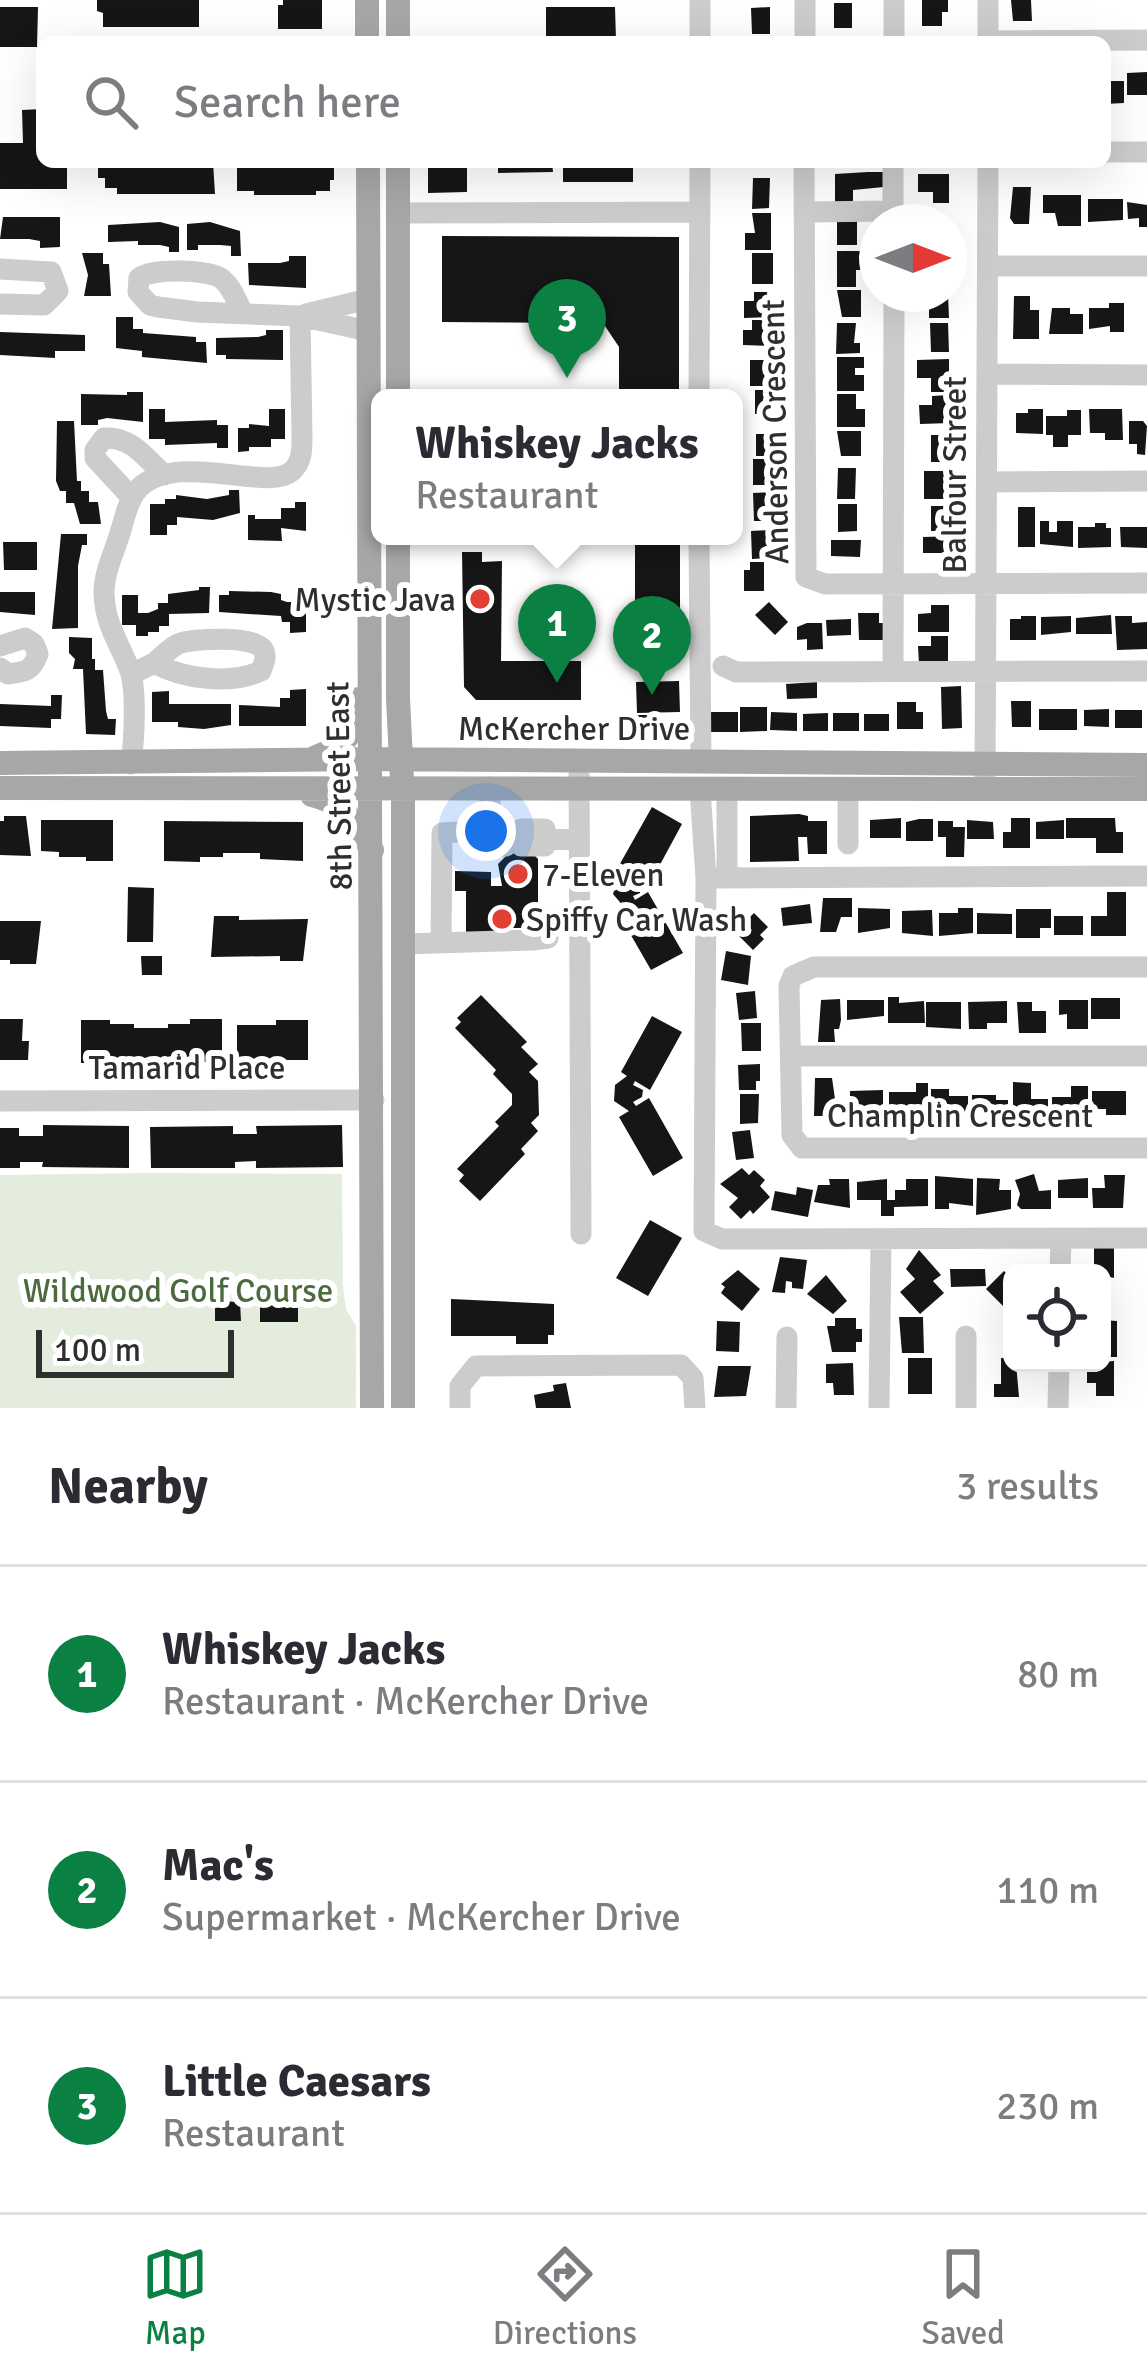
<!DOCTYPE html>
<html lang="en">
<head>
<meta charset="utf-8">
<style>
	body { margin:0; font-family:Signika,sans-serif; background:#f7f7f7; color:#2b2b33 }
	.controls { position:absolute; right:36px; bottom:36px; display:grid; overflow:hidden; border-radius:18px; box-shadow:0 12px 48px #0002 }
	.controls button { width:108px; height:108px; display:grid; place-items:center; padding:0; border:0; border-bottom:3px solid #e1e1e2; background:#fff; color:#2b2b33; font:60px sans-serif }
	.compass { position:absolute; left:859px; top:204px; width:108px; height:108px; border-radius:50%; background:#fff; box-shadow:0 12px 48px #0002; rotate:90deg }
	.scale { position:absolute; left:36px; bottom:30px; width:198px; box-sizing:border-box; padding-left:12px; border:6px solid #2f2f2f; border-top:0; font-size:33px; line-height:42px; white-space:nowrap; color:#2f2f2f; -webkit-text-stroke:9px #fff; paint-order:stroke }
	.you { position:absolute; left:486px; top:831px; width:42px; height:42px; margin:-30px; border:9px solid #fff; border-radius:50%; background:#1a73e8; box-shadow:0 0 0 18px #1a73e833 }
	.badge { display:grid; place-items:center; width:78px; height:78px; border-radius:50%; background:#0b8043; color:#fff; font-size:39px; font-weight:700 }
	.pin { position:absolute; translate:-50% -99px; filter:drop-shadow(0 3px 6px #0008) }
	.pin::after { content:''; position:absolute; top:63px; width:42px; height:36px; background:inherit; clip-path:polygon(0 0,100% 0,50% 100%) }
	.popup { position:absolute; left:371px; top:389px; width:372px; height:156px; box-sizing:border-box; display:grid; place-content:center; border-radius:18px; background:#fff; filter:drop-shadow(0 3px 9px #0005); font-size:39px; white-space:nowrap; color:#7c7c81 }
	.popup b { font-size:45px; color:#2b2b33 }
	.popup::after { content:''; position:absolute; left:50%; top:100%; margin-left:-24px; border:24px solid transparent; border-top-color:#fff }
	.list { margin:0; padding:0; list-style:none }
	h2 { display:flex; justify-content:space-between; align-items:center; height:156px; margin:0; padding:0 48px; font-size:51px }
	h2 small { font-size:39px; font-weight:400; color:#7c7c81 }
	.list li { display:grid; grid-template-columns:78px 1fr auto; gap:36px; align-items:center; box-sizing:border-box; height:216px; padding:0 48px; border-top:3px solid #e1e1e2 }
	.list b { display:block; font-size:45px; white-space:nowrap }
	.list p { margin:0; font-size:39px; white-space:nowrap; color:#7c7c81 }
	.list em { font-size:39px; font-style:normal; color:#7c7c81 }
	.icon { flex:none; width:66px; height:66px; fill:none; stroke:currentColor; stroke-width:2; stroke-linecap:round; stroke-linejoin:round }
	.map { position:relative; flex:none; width:1147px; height:1408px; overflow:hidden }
	.search { position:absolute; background:#fff; box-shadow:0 12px 48px #0002; left:36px; right:36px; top:36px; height:132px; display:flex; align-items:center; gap:30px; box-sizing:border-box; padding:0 42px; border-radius:18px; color:#7c7c81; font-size:45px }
	.sheet { height:804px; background:#fff }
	nav { display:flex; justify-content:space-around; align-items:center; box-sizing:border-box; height:168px; border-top:3px solid #e1e1e2; background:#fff; font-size:33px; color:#7c7c81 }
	nav a { display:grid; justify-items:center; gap:6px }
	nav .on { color:#0b8043 }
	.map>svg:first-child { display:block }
</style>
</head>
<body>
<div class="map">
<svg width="1147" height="1408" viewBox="0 0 1147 1408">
	<rect width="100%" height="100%" fill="#fff"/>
	<path fill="#e3ecdd" d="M149 1173 342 1174 343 1286 346 1309 356 1326V1408H0V1175Z"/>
	<path fill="#161616" d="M97 0H199V27H103V13L97 11Z
		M283 0H322V29H278V5H283Z
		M922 0H948V12H942V26H922Z
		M1011 0H1031L1032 21H1013Z
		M834 3H852V28H834Z
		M0 7H38L37 47H0Z
		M546 7H615L616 40 546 41Z
		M770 7V34H752L751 8Z
		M1147 72V95H1127V73Z
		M1105 81H1124V103L1105 104Z
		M42 109V162H67V189H0V143H23L22 110Z
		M98 162H213L215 194H117V188H105V178H98Z
		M237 162H334V180H330V191H316V195H254V191H237Z
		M428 162H467V192L428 193Z
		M498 162H552L553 172 498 173Z
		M563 162H633V182H563Z
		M868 172H884V187L853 190V203H835V174Z
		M918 174H949V203H933V192H918Z
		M753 178H770L769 208 752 209Z
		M1013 187H1031L1029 224H1014L1010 218Z
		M1043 195H1081V226H1058L1055 213H1043Z
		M1088 199H1123V220L1088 222Z
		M1127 202 1147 205V227H1139V218L1128 219Z
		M752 213H771V250H745V233H755Z
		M3 217H60V247L40 248V241L29 239H0Z
		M837 219H857V245H837Z
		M160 222 179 227V252H169V247L160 245H138V241L108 242V225Z
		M210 222 240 231 241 256H231V246L220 245H198V250H187V224Z
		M442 236 679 237V398H619V347L603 323 442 322Z
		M837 251H866V270H856V287H837Z
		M82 253H103V264H109L111 296H84L88 275Z
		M752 253H773V284H752Z
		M289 256H306V288L249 285 248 263H280L289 261Z
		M837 290H861V317H842Z
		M754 292H767L770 317 744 318V301H754Z
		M929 294H948L949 318H929Z
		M1014 296H1030V310H1039V339H1013Z
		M1109 303H1124V332H1110V326L1089 329V308H1109Z
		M1052 308H1070V314H1083V334H1049Z
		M116 317H133V329H143V333L196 337V342H206L207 363 142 357V351L116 348Z
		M752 320H771V346L743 345V330H752Z
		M837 323H856L854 343H860V353L836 354Z
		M930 323H948L949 352H931Z
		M266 330H283V360L226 359V355H216V338L258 337 266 335Z
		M0 332 85 335V351H55V358L0 355Z
		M837 357H864V368H855V375H864V391H837Z
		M949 359V392H931V378H917V360Z
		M750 360H769V386H750Z
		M755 390H772V414H755Z
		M127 392H143V422L107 418 98 420V425H81V394L127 395Z
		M837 394H856V409H865V427H837Z
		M950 395 951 423 920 424 919 405H932V396Z
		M149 409H165V422L217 420V425H228V448H217V443L165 445V439H149Z
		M269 409H285V439H271V447H249V451L238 452V428H249V424L269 426Z
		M1028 409H1043V434L1016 433V413H1028Z
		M1089 409H1122L1123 440H1105V433H1090Z
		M1067 410H1081V435H1068V447H1053V435H1046V416H1067Z
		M57 421H74L77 481H81V491H89V502H98L101 524H80L74 503H66V491H60L56 481Z
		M1129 421H1143L1147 426 1145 455 1137 454V444H1129Z
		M837 431H861V456H841Z
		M756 434H772V456H756Z
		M931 435H951V462H931Z
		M753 459H772V485H753Z
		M838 468H856L855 499H837Z
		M924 471H946L949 499H924Z
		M229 490H239L240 513 213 520 177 517V525H167V535H150V504H165V499H176V495L207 499 229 495Z
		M772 492 771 521H754L753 493Z
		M295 502H306V531L281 528 282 541 248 540V515H255V519H281V508H295Z
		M838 504H857V531L838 532Z
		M931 506H948V531H931Z
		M1018 507H1035V547H1018Z
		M1040 521H1049V532H1057V521H1073V547L1040 544Z
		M1095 523H1106V528H1111V547L1078 548V527H1095Z
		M1120 527H1147V548L1121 547Z
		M770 530 771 558 752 559 751 531Z
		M61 534H87V545H82L78 566V628L52 629Z
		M635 536H680V652H657V644H635Z
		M955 536V553H923V537Z
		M831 540H861L860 557 831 556Z
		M3 542H37V570H4Z
		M462 552H482V562L502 561 501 661H581V700H476L464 687Z
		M750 562H764V591H744V570H750Z
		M199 587H210L209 613 169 614V626H159V632H148V636H136V625H122V595H138V613H148L158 609V603H168V594L199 590Z
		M229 591 271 592 281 594V600L287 602H306V632L290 633V622H282L281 616 219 612V595H229Z
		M0 592H35V615L0 612Z
		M769 602 788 622 775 635 755 615Z
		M931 605H949V632H918V614L931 613Z
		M858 613H879V623H887V640H859Z
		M1111 615 1112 634H1076V618Z
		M1021 616H1036V640H1010V619H1021Z
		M1071 616V632L1041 635V617Z
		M1115 616H1132V623L1147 622V649L1117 650Z
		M851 619V635L827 636 826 620Z
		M807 623H822L823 649 807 650V639L797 640V627Z
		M931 636H948V664H919L918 646H931Z
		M69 637 92 638V659H95V670H103L106 711 108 719H116L115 735 86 734 83 669H73L75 659 69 653Z
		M679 681 680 712 637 713 636 682Z
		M817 682V698L787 699 786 684Z
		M961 686 962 728 942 729 941 687Z
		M306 689V726H239V705L280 707V698H290V690Z
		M169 691V704H231V725L204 729 178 727V722H152V692Z
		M51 695H62L61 719H51V728L0 726V704L51 706Z
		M1011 701H1031V727H1012Z
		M897 702H916V712H923V729H897Z
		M740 707H767V731L740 732Z
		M1039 709H1077V730H1039Z
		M1109 709V727L1084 726V710Z
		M1115 710H1142V728H1115Z
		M709 712H738V732H709Z
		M771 712 797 713V731L770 730Z
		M828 713V731H803V714Z
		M833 713H859V731H833Z
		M864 714H889V731H864Z
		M628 715H648V734L628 735Z
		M652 807 682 824 649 885 633 876 631 880 640 886V893L633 896 635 900 648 892 683 953 651 970 617 911 624 907 613 894 620 871 617 869Z
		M799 814 808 816V821H827V854H808L807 837H798L799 861 750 862V816Z
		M4 816H26L31 856 0 855V821H4Z
		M901 818V838H870V820Z
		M1011 818H1030V848H1003V832H1011Z
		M1066 818H1115L1116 832H1123V853H1096V838H1066Z
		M919 819H933V841H906V822Z
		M41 820H113V861H86V857H59V852L41 851Z
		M967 820 993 822 994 839H967Z
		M1064 820V839H1036V822Z
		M164 821 303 822V861L260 859V853H223V857H200V862L164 861Z
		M938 821H953V827H965L964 857H946V837H938Z
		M505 825 538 859V928H502V938H466V891H455V871L491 872V886H502L498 864 506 856Z
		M128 887 154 888 153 942H127Z
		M1107 892H1126V936H1091V916H1107Z
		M823 898H852V917H841L836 932H820Z
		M810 904 812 923 783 926 781 908Z
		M858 908 890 909V928L858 933Z
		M958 908H973V933L939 936V913H958Z
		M1016 909H1051V928H1040V938H1016Z
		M932 910 933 936 902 933V911Z
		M754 913 768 927 760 935 764 939 753 950 735 932Z
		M977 913 1012 914V934H977Z
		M214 916H239V920L308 919 303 961H280V956L211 957Z
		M1054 916H1083V935H1054Z
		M0 921H41L36 964H10V960H0Z
		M726 951 751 956 748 985 721 980Z
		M141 956H162V975H142Z
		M755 991 757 1018 739 1020 736 993Z
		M481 995 527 1042 521 1047 538 1064 529 1072 538 1081 539 1115 531 1123 538 1131 521 1149 525 1154 480 1201 459 1181 464 1175 457 1169 499 1126 495 1122 512 1105V1094L493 1074 496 1070 455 1028 461 1022 457 1018Z
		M888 997H899V1003L924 1001 925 1023H888Z
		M1091 998H1120V1019H1091Z
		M840 999 841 1020 839 1029H834L835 1042H818L821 1000Z
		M847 1000H884V1016L847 1020Z
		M1059 1000H1088V1029H1067V1014L1059 1015Z
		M1007 1001V1023H987V1029H969L968 1002Z
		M926 1002H961V1029L926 1027Z
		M1017 1002H1032V1011H1046V1033H1019Z
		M652 1016 682 1032 650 1090 635 1081 633 1085 643 1090 642 1097 633 1102 636 1106 649 1098 683 1158 653 1176 619 1117 629 1111 614 1101 615 1085 627 1076 621 1072Z
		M0 1019H23L22 1041H29L28 1060H0Z
		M190 1019H222V1062L81 1063V1020H110V1024H134V1028H168V1024H190Z
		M276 1020H308V1060H237V1025H276Z
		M741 1023H761V1051H742Z
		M760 1064V1081H756V1090H739L738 1065Z
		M815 1078H832L835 1099H840V1116H814Z
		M1013 1082 1031 1083V1099H1048V1117H1013Z
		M916 1083H928V1119L889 1115V1092H916Z
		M1071 1086H1088V1115H1052V1097H1071Z
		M931 1089H949V1096H968V1116H931Z
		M883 1090V1109L850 1114V1091Z
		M1092 1091H1126V1115H1106V1109H1092Z
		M740 1094H759L758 1123 740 1124Z
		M972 1095H996V1100H1008V1117L972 1116Z
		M43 1125 129 1126V1168L42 1167 43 1162H20V1168H0V1128H19V1136H43Z
		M342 1125 343 1167 256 1168V1161L235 1162V1168H151L150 1127 233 1126V1134H257L256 1126Z
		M750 1130 754 1158 736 1160 732 1132Z
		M742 1168 749 1175 754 1170 765 1180 760 1186 770 1197 753 1214 750 1210 741 1219 729 1207 738 1198 720 1184Z
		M1034 1174 1039 1191 1051 1190V1209H1021L1017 1205 1020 1194 1015 1180Z
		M1104 1175H1125L1123 1208H1093L1092 1188H1105Z
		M935 1176 973 1179V1206L949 1203V1209H935Z
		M977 1178 1000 1179 999 1190H1011V1209L976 1215Z
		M1088 1178V1198H1058V1180Z
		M829 1179H849L850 1208 814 1202 818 1185H830Z
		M887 1179V1200H895V1190H906V1179H928V1206L894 1207V1216H881V1200H857V1182Z
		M797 1187 813 1190 808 1217 771 1210 775 1191 796 1195Z
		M650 1220 682 1238 648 1296 616 1278Z
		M1094 1246H1114V1278L1094 1273Z
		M919 1250 941 1275 933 1281 944 1293 920 1314 900 1292 915 1279 906 1269Z
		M780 1257 807 1260 803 1289 792 1288V1282L786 1281 785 1293 772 1292Z
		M950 1269H985L986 1286 951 1287Z
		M738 1270 760 1289 742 1311 721 1293 725 1287 721 1284Z
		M1004 1271 1012 1279 1009 1312 986 1289Z
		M826 1275 847 1301 833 1314 807 1294Z
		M62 1286H93V1305H62Z
		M96 1286H127V1305H96Z
		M260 1286H298V1322H260Z
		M451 1299 554 1304V1335H548V1344H516V1336H451Z
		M215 1301 240 1302 241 1321H215Z
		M899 1317H923L924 1353H902Z
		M835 1318H856V1329H862V1342H856V1352H832L827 1326H835Z
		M1102 1320 1117 1321V1357H1102Z
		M717 1321 740 1322 739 1352 716 1351Z
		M908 1358H932V1394H908Z
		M1001 1358H1012V1363H1016L1019 1397H994V1384H1001Z
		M1114 1361V1396H1096V1383H1087V1363Z
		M853 1363 854 1395H834L833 1383H826V1364Z
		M718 1366H751L746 1396 714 1397Z
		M566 1383 571 1408H536L534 1395 554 1391 553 1385Z"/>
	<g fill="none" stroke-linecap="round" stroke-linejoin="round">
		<path stroke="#ccc" stroke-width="21" d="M988 0V42
			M988 41 1147 40
			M700 42V0
			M805 42V0
			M894 42V0
			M1105 152H1147
			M804 162 806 577 825 584 1147 583
			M804 212 893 211
			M398 213 700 212
			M893 221V162
			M988 266H1147
			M0 269 51 272 58 291 44 305 0 304
			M242 311C236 300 232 287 222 279 208 269 152 268 139 278L138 292 150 305 158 307 197 312 300 316 368 331
			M306 314 368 299
			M988 374 1147 375
			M699 398 700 162
			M988 482 1147 481
			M132 498 95 458V450L104 438C131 436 146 458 164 475
			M699 536 701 762
			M0 646 25 638 34 644 38 654C32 671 25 672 8 674L0 668
			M723 666 736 672 1147 671
			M893 672 894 294
			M132 674 154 663C183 679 230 685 261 671 263 665 267 658 264 651 259 635 193 638 178 644 170 648 161 657 154 663
			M579 762 581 1234
			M131 764C134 742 137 691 130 671 120 643 105 626 104 593 104 571 115 551 121 530 125 516 129 498 139 488 178 450 267 493 292 471 302 462 302 450 302 437L300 316
			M985 779 988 162
			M490 787V847L506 846
			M848 788V844
			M700 789 706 878 704 1231 722 1239 1147 1238
			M727 789V875
			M521 829H545V840L579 839
			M521 846H545V840
			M706 878 1147 876
			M441 943 442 833 505 829
			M403 944 533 940 548 938V919H580
			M1147 967H814L793 976 789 986 792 1135 802 1148H1147
			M792 1056H1147
			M0 1101 374 1100
			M1060 1273 1061 1240
			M966 1336V1408
			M460 1408V1386L476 1366 681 1365 693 1378 695 1408
			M786 1408 787 1337
			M879 1408 881 1240
			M1058 1408 1059 1363"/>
		<path stroke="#a7a7a7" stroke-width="24" d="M367 0V42
			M398 0V42
			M368 162 372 1408
			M398 398V162
			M398 536V699L403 800V1408
			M316 757C349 745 353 733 359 699
			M0 763 369 759 1147 765
			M0 788 1147 789
			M312 795C344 802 356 825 372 850"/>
	</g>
	<g fill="#e24034" stroke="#fff" stroke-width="4.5">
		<circle cx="480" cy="599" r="12"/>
		<circle cx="518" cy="874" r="12"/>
		<circle cx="502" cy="919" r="12"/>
	</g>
	<g text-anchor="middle" stroke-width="12" stroke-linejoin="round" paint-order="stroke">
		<g font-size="33" fill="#2f2f2f" stroke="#fff">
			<text transform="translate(774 432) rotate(-91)" y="12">Anderson Crescent</text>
			<text transform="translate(954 475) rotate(-90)" y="12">Balfour Street</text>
			<text x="574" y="740">McKercher Drive</text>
			<text transform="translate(338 786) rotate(-91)" y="12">8th Street East</text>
			<text x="187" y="1079">Tamarid Place</text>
			<text x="960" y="1127">Champlin Crescent</text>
		</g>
		<g font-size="33" fill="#2f2f2f" stroke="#fff" text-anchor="start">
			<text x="456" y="611" text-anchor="end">Mystic Java</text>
			<text x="542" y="886">7-Eleven</text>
			<text x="526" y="931">Spiffy Car Wash</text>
		</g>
		<g font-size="33" fill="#4b6a3d" stroke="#fff">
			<text x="178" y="1302">Wildwood Golf Course</text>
		</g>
	</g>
</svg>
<div class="controls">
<button><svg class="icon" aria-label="locate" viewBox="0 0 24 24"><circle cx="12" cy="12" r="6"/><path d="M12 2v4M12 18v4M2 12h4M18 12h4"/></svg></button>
</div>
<svg class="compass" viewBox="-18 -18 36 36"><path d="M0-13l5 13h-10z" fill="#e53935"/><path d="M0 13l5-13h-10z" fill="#7c7c81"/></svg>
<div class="scale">100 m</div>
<div class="you"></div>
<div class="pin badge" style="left:557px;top:683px">1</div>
<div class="popup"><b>Whiskey Jacks</b>Restaurant</div>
<div class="pin badge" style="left:652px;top:695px">2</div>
<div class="pin badge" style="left:567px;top:378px">3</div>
<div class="search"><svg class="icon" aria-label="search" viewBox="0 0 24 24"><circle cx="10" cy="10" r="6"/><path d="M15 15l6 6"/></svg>Search here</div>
</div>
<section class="sheet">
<h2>Nearby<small>3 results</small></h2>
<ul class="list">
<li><span class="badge">1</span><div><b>Whiskey Jacks</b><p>Restaurant · McKercher Drive</p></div><em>80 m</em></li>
<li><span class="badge">2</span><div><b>Mac's</b><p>Supermarket · McKercher Drive</p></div><em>110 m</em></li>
<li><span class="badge">3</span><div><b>Little Caesars</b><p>Restaurant</p></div><em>230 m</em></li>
</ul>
</section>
<nav>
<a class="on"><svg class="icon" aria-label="map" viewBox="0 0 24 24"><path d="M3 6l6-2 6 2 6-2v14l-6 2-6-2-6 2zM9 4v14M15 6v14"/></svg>Map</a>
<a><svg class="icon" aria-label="directions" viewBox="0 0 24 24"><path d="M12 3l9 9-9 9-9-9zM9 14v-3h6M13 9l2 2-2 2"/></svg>Directions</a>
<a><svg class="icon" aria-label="saved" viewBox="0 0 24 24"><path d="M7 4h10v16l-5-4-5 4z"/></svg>Saved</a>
</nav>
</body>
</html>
